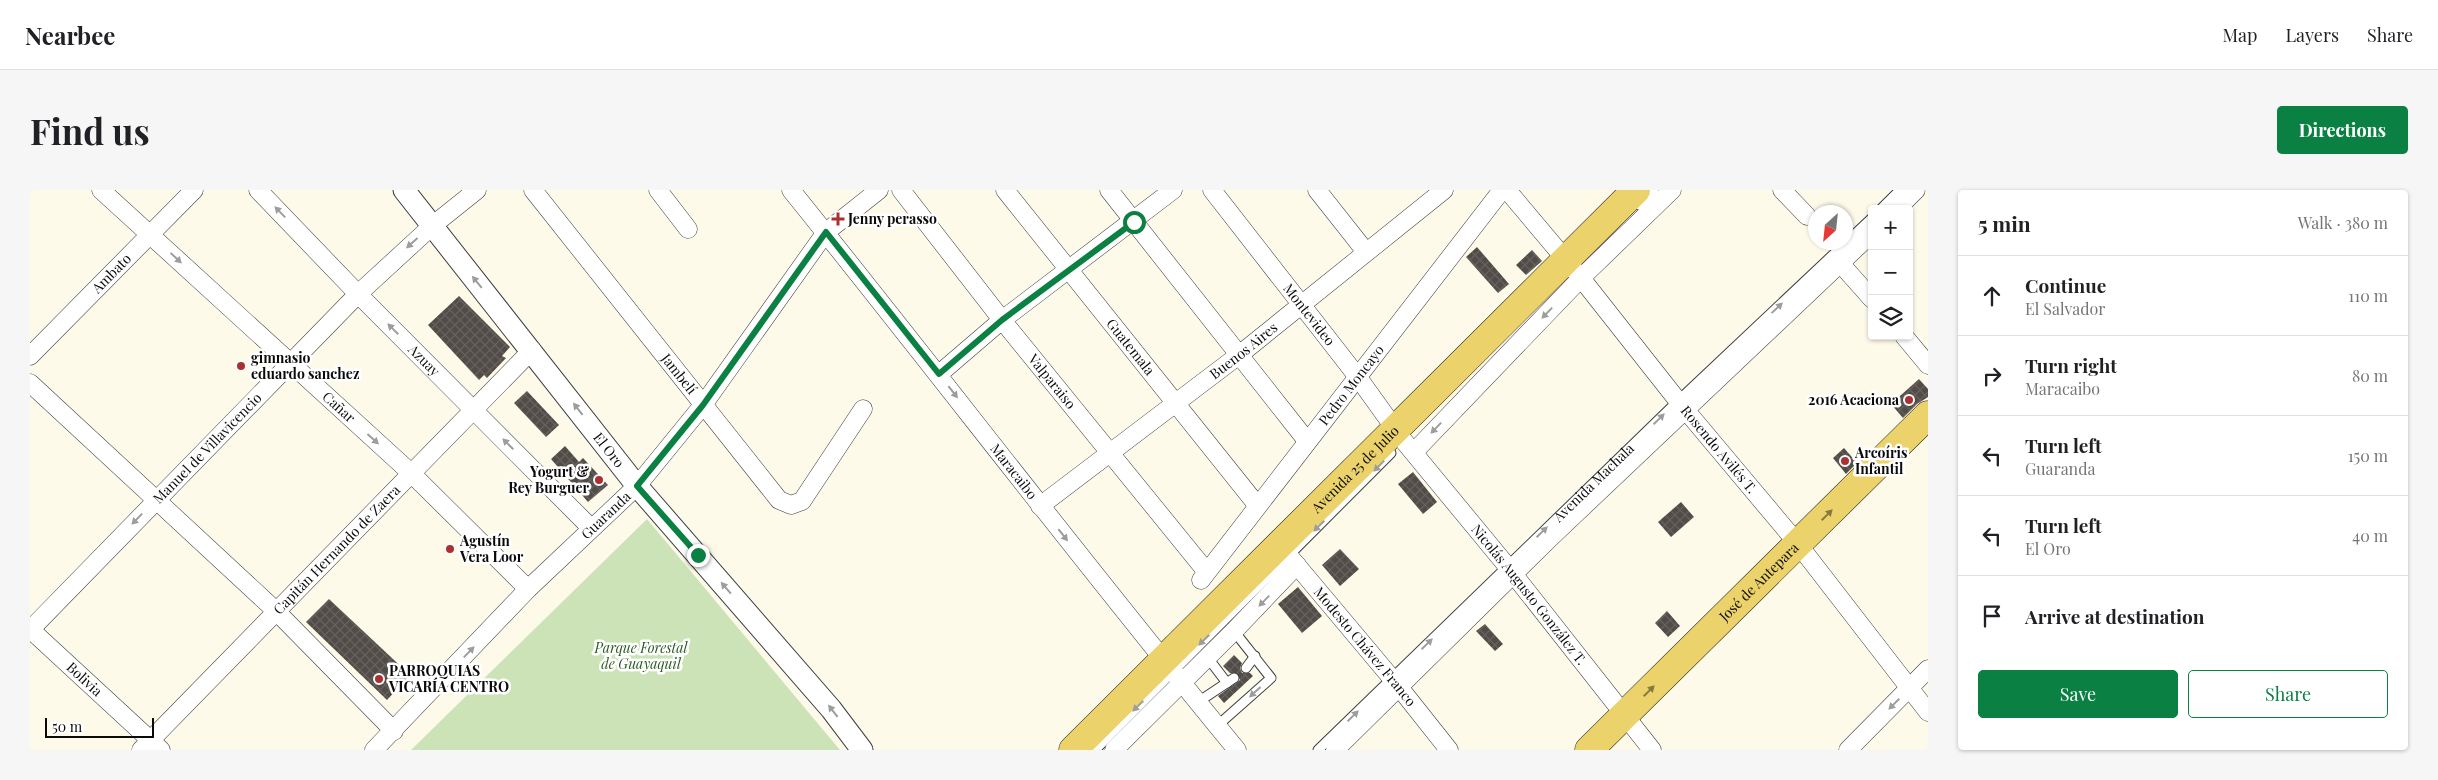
<!DOCTYPE html>
<html lang="en">
<head>
<meta charset="utf-8">
<style>
	body { margin:0; font-family:"Playfair Display",serif; background:#f6f6f6; color:#202124 }
	.controls { position:absolute; right:15px; top:15px; display:grid; overflow:hidden; border-radius:5px; box-shadow:0 1px 4px #0004 }
	.controls button { width:45px; height:45px; display:grid; place-items:center; padding:0; border:0; border-bottom:1px solid #e0e0e0; background:#fff; color:#202124; font:25px sans-serif }
	.compass { position:absolute; left:1778px; top:15px; width:45px; height:45px; border-radius:50%; background:#fff; box-shadow:0 1px 4px #0004; rotate:207deg }
	.scale { position:absolute; left:15px; bottom:12px; width:109px; box-sizing:border-box; padding-left:5px; border:2px solid #0a0a0a; border-top:0; font-size:14px; line-height:18px; white-space:nowrap; color:#0a0a0a; -webkit-text-stroke:4px #fff; paint-order:stroke }
	.stop { position:absolute; width:15px; height:15px; margin:-11px; border:4px solid #0b8043; border-radius:50%; background:#fff }
	.stop.end { background:#0b8043; border-color:#fff; box-shadow:0 1px 5px #0008 }
	.list { margin:0; padding:0; list-style:none }
	h2 { display:flex; justify-content:space-between; align-items:center; height:65px; margin:0; padding:0 20px; font-size:21px }
	h2 small { font-size:16px; font-weight:400; color:#757577 }
	.list li { display:grid; grid-template-columns:32px 1fr auto; gap:15px; align-items:center; box-sizing:border-box; height:80px; padding:0 20px; border-top:1px solid #e0e0e0 }
	.list b { display:block; font-size:19px; white-space:nowrap }
	.list p { margin:0; font-size:16px; white-space:nowrap; color:#757577 }
	.list em { font-size:16px; font-style:normal; color:#757577 }
	.actions { display:flex; gap:10px; padding:15px 20px }
	.actions a { flex:1; padding:11px 0; border:1px solid #0b8043; border-radius:5px; text-align:center; font-size:18px; color:#0b8043 }
	.actions .main { background:#0b8043; color:#fff }
	.icon { flex:none; width:28px; height:28px; fill:none; stroke:currentColor; stroke-width:2; stroke-linecap:round; stroke-linejoin:round }
	.map { position:relative; flex:none; width:1898px; height:560px; overflow:hidden; border-radius:5px }
	header { display:flex; align-items:center; gap:30px; box-sizing:border-box; height:70px; padding:0 25px; background:#fff; border-bottom:1px solid #e0e0e0 }
	header strong { font-size:24px }
	nav { display:flex; gap:28px; margin-inline-start:auto; font-size:18px }
	.intro { display:flex; align-items:center; justify-content:space-between; box-sizing:border-box; height:120px; padding:0 30px }
	h1 { margin:0; font-size:35px }
	.button { padding:12px 22px; border-radius:5px; background:#0b8043; color:#fff; font-size:18px; font-weight:700 }
	main { display:flex; gap:30px; padding:0 30px }
	aside { flex:1; background:#fff; border-radius:5px; box-shadow:0 1px 4px #0004 }
	.map>svg:first-child { display:block }
</style>
</head>
<body>
<header>
<strong>Nearbee</strong>
<nav><a>Map</a><a>Layers</a><a>Share</a></nav>
</header>
<div class="intro"><h1>Find us</h1><a class="button">Directions</a></div>
<main>
<div class="map">
<svg width="1898" height="560" viewBox="0 0 1898 560">
	<defs>
		<pattern id="building-cross-hatch" width="8" height="8" patternUnits="userSpaceOnUse" patternTransform="scale(1.25)"><rect width="8" height="8" fill="#514c47"/><path d="M0 0l8 8M0 8l8-8" fill="none" stroke="#65615d"/></pattern>
	</defs>
	<rect width="100%" height="100%" fill="#fdfae9"/>
	<path fill="#cce3b7" d="M617 329 810 560H381Z"/>
	<path fill="url(#building-cross-hatch)" d="M1447 57 1479 94 1468 103 1436 67Z
		M1502 60 1512 71 1496 85 1486 75Z
		M429 106 480 157 472 166 476 168 457 188 454 185 449 190 398 135Z
		M1889 189 1898 199V207L1887 214 1873 228 1861 214Z
		M497 201 529 235 516 247 484 213Z
		M535 256 549 272 553 268 578 295 558 312 521 269Z
		M1814 258 1827 273 1816 284 1803 268Z
		M1383 282 1407 312 1393 324 1368 294Z
		M1651 312 1664 327 1641 347 1628 332Z
		M1310 359 1329 379 1310 396 1292 375Z
		M1268 397 1292 426 1272 443 1248 414Z
		M299 409 380 485 357 510 276 432Z
		M1637 421 1650 436 1638 447 1625 433Z
		M1455 434 1473 454 1465 461 1446 441Z
		M1204 465 1212 473 1210 478 1212 483H1220L1223 486 1194 513 1188 506 1210 490 1207 483H1200L1193 476Z"/>
	<g fill="none" stroke-linecap="round" stroke-linejoin="round">
		<defs>
			<g id="service">
				<path d="M1609 15 1624 0"/>
				<path d="M1851 19 1870 0"/>
				<path d="M1178 468 1197 493"/>
				<path d="M1216 478 1225 466"/>
				<path d="M1168 512 1204 488"/>
				<path d="M1187 536 1241 488 1204 441"/>
				<path d="M1065 560 1361 263"/>
				<path id="s1" d="M1288 560 1648 211 1842 28"/>
			</g>
			<g id="minor">
				<path id="s2" d="M71 0 381 283 498 399"/>
				<path id="s3" d="M228 0 328 104 561 338"/>
				<path id="s4" d="M503 0 749 310 761 315 772 311 833 219"/>
				<path d="M628 0 658 39"/>
				<path id="s5" d="M761 0C911 186 1055 376 1207 560"/>
				<path id="s6" d="M871 0 972 130 1176 381"/>
				<path id="s7" d="M975 0 1227 315"/>
				<path d="M1079 0 1277 251"/>
				<path id="s8" d="M1182 0 1327 186 1373 250 1477 376 1622 560"/>
				<path d="M1287 0 1336 62"/>
				<path id="s9" d="M1477 0 1551 88 1648 211 1768 354 1898 522"/>
				<path d="M1752 0 1777 26"/>
				<path d="M1867 19 1886 0"/>
				<path d="M1810 73 1842 109"/>
				<path d="M1874 146 1898 175"/>
				<path id="s10" d="M0 166 164 0"/>
				<path d="M909 184 972 130 1143 0"/>
				<path d="M0 193 246 421 364 541"/>
				<path d="M1384 262 1551 88 1642 0"/>
				<path id="s11" d="M1010 316 1209 165 1414 0"/>
				<path id="s12" d="M1249 354 1369 497 1419 560"/>
				<path id="s13" d="M1171 390 1472 0"/>
				<path id="s14" d="M0 439 131 560"/>
				<path id="s15" d="M0 440 328 104 402 36 447 0"/>
				<path id="s16" d="M111 560 502 160"/>
				<path id="s17" d="M344 560 498 399 607 296 673 215 796 42 849 0"/>
				<path d="M1084 560 1204 441 1267 375"/>
				<path d="M1305 560 1519 349 1842 43"/>
				<path d="M1818 560 1898 479"/>
			</g>
			<g id="tertiary">
				<path id="s18" d="M374 0 607 296 801 519 832 560"/>
			</g>
			<g id="primary">
				<path id="s19" d="M1043 560 1606 0"/>
				<path id="s20" d="M1559 560 1898 225"/>
			</g>
		</defs>
		<use href="#service" stroke="#3d3d3d" stroke-width="11"/>
		<use href="#minor" stroke="#3d3d3d" stroke-width="19"/>
		<use href="#tertiary" stroke="#3d3d3d" stroke-width="23"/>
		<use href="#primary" stroke="#1b1b1b" stroke-width="29"/>
		<use href="#service" stroke="#fff" stroke-width="9"/>
		<use href="#minor" stroke="#fff" stroke-width="18"/>
		<use href="#tertiary" stroke="#fff" stroke-width="21"/>
		<use href="#primary" stroke="#ebd26b" stroke-width="28"/>
	</g>
	<defs><path id="oneway-solid" d="M-6-.8H1V-3.2L6.5 0L1 3.2V.8H-6Z" transform="scale(1.25)"/></defs>
	<g fill="#9d9d9d">
		<use href="#oneway-solid" transform="translate(250 22) rotate(-134)"/>
		<use href="#oneway-solid" transform="translate(382 53) rotate(138)"/>
		<use href="#oneway-solid" transform="translate(146 68) rotate(43)"/>
		<use href="#oneway-solid" transform="translate(447 92) rotate(-129)"/>
		<use href="#oneway-solid" transform="translate(1747 118) rotate(-43)"/>
		<use href="#oneway-solid" transform="translate(1517 123) rotate(134)"/>
		<use href="#oneway-solid" transform="translate(363 139) rotate(-135)"/>
		<use href="#oneway-solid" transform="translate(923 202) rotate(52)"/>
		<use href="#oneway-solid" transform="translate(548 219) rotate(-128)"/>
		<use href="#oneway-solid" transform="translate(1629 229) rotate(-44)"/>
		<use href="#oneway-solid" transform="translate(1406 238) rotate(134)"/>
		<use href="#oneway-solid" transform="translate(343 249) rotate(42)"/>
		<use href="#oneway-solid" transform="translate(478 254) rotate(-135)"/>
		<use href="#oneway-solid" transform="translate(1349 276) rotate(134)"/>
		<use href="#oneway-solid" transform="translate(107 329) rotate(134)"/>
		<use href="#oneway-solid" transform="translate(1289 336) rotate(135)"/>
		<use href="#oneway-solid" transform="translate(1512 342) rotate(-44)"/>
		<use href="#oneway-solid" transform="translate(1033 345) rotate(52)"/>
		<use href="#oneway-solid" transform="translate(696 398) rotate(-131)"/>
		<use href="#oneway-solid" transform="translate(1234 411) rotate(134)"/>
		<use href="#oneway-solid" transform="translate(1174 450) rotate(135)"/>
		<use href="#oneway-solid" transform="translate(1397 454) rotate(-44)"/>
		<use href="#oneway-solid" transform="translate(439 462) rotate(-46)"/>
		<use href="#oneway-solid" transform="translate(1225 502) rotate(138)"/>
		<use href="#oneway-solid" transform="translate(1864 514) rotate(135)"/>
		<use href="#oneway-solid" transform="translate(1108 516) rotate(135)"/>
		<use href="#oneway-solid" transform="translate(803 521) rotate(-128)"/>
		<use href="#oneway-solid" transform="translate(1323 526) rotate(-44)"/>
	</g>
	<g fill="#86783f">
		<use href="#oneway-solid" transform="translate(1797 325) rotate(-45)"/>
		<use href="#oneway-solid" transform="translate(1619 501) rotate(-45)"/>
	</g>
	<g fill="none" stroke-linecap="round" stroke-linejoin="round">
		<path stroke="#0b8043" stroke-width="6" d="M668 365 607 296 673 215 796 42 909 184 972 130 1104 32"/>
	</g>
	<g fill="#ab3131" stroke="#fff" stroke-width="2">
		<path d="M805.5 21.5h5v5h5v5h-5v5h-5v-5h-5v-5h5z"/>
		<circle cx="211" cy="176" r="5"/>
		<circle cx="1879" cy="210" r="5"/>
		<circle cx="1815" cy="271" r="5"/>
		<circle cx="569" cy="290" r="5"/>
		<circle cx="420" cy="359" r="5"/>
		<circle cx="349" cy="489" r="5"/>
	</g>
	<g text-anchor="middle" stroke-width="5" stroke-linejoin="round" paint-order="stroke">
		<g font-size="14" font-weight="bold" fill="#0a0a0a" stroke="#fff" text-anchor="start">
			<text x="818" y="34">Jenny perasso</text>
			<text x="221" y="173">gimnasio<tspan x="221" dy="16">eduardo sanchez</tspan></text>
			<text x="1869" y="215" text-anchor="end">2016 Acaciona</text>
			<text x="1825" y="268">Arcoíris<tspan x="1825" dy="16">Infantil</tspan></text>
			<text x="559" y="287" text-anchor="end">Yogurt &amp;<tspan x="559" dy="16">Rey Burguer</tspan></text>
			<text x="430" y="356">Agustín<tspan x="430" dy="16">Vera Loor</tspan></text>
			<text x="359" y="486">PARROQUIAS<tspan x="359" dy="16">VICARÍA CENTRO</tspan></text>
		</g>
		<g font-size="14" fill="#0a0a0a" stroke="#fff">
			<text dy="5" stroke="none"><textPath href="#s10" startOffset="116">Ambato</textPath></text>
			<text dy="5" stroke="none"><textPath href="#s8" startOffset="158">Montevideo</textPath></text>
			<text dy="5" stroke="none"><textPath href="#s7" startOffset="201">Guatemala</textPath></text>
			<text dy="5" stroke="none"><textPath href="#s11" startOffset="256">Buenos Aires</textPath></text>
			<text dy="5" stroke="none"><textPath href="#s3" startOffset="238">Azuay</textPath></text>
			<text dy="5" stroke="none"><textPath href="#s4" startOffset="235">Jambelí</textPath></text>
			<text dy="5" stroke="none"><textPath href="#s6" startOffset="244">Valparaiso</textPath></text>
			<text dy="5" stroke="none"><textPath href="#s13" startOffset="246">Pedro Moncayo</textPath></text>
			<text dy="5" stroke="none"><textPath href="#s2" startOffset="322">Cañar</textPath></text>
			<text dy="5" stroke="none"><textPath href="#s15" startOffset="254">Manuel de Villavicencio</textPath></text>
			<text dy="5" stroke="none"><textPath href="#s18" startOffset="331">El Oro</textPath></text>
			<text dy="5" stroke="none"><textPath href="#s9" startOffset="335">Rosendo Avilés T.</textPath></text>
			<text dy="5" stroke="none"><textPath href="#s19" startOffset="398">Avenida 25 de Julio</textPath></text>
			<text dy="5" stroke="none"><textPath href="#s5" startOffset="359">Maracaibo</textPath></text>
			<text dy="5" stroke="none"><textPath href="#s1" startOffset="384">Avenida Machala</textPath></text>
			<text dy="5" stroke="none"><textPath href="#s17" startOffset="330">Guaranda</textPath></text>
			<text dy="5" stroke="none"><textPath href="#s16" startOffset="280">Capitán Hernando de Zaera</textPath></text>
			<text dy="5" stroke="none"><textPath href="#s20" startOffset="239">José de Antepara</textPath></text>
			<text dy="5" stroke="none"><textPath href="#s8" startOffset="514">Nicolás Augusto González T.</textPath></text>
			<text dy="5" stroke="none"><textPath href="#s12" startOffset="134">Modesto Chávez Franco</textPath></text>
			<text dy="5" stroke="none"><textPath href="#s14" startOffset="74">Bolivia</textPath></text>
		</g>
		<g font-size="14" font-style="italic" fill="#2b5a22" stroke="#fff">
			<text x="611" y="463">Parque Forestal<tspan x="611" dy="16">de Guayaquil</tspan></text>
		</g>
	</g>
</svg>
<div class="controls">
<button>+</button>
<button>−</button>
<button><svg class="icon" aria-label="layers" viewBox="0 0 24 24"><path d="M12 4l9 5-9 5-9-5zM3 14l9 5 9-5"/></svg></button>
</div>
<svg class="compass" viewBox="-18 -18 36 36"><path d="M0-13l5 13h-10z" fill="#e53935"/><path d="M0 13l5-13h-10z" fill="#757577"/></svg>
<div class="scale">50 m</div>
<div class="stop" style="left:1104px;top:32px"></div>
<div class="stop end" style="left:668px;top:365px"></div>
</div>
<aside>
<h2>5 min<small>Walk · 380 m</small></h2>
<ul class="list">
<li><svg class="icon" aria-label="ahead" viewBox="0 0 24 24"><path d="M12 20V5M6 11l6-6 6 6"/></svg><div><b>Continue</b><p>El Salvador</p></div><em>110 m</em></li>
<li><svg class="icon" aria-label="right" viewBox="0 0 24 24"><path d="M7 20v-9h11M14 6l5 5-5 5"/></svg><div><b>Turn right</b><p>Maracaibo</p></div><em>80 m</em></li>
<li><svg class="icon" aria-label="left" viewBox="0 0 24 24"><path d="M17 20v-9H6M10 6l-5 5 5 5"/></svg><div><b>Turn left</b><p>Guaranda</p></div><em>150 m</em></li>
<li><svg class="icon" aria-label="left" viewBox="0 0 24 24"><path d="M17 20v-9H6M10 6l-5 5 5 5"/></svg><div><b>Turn left</b><p>El Oro</p></div><em>40 m</em></li>
<li><svg class="icon" aria-label="arrive" viewBox="0 0 24 24"><path d="M6 21V4h12l-3 4 3 4H6"/></svg><div><b>Arrive at destination</b></div></li>
</ul>
<div class="actions"><a class="main">Save</a><a>Share</a></div>
</aside>
</main>
</body>
</html>
